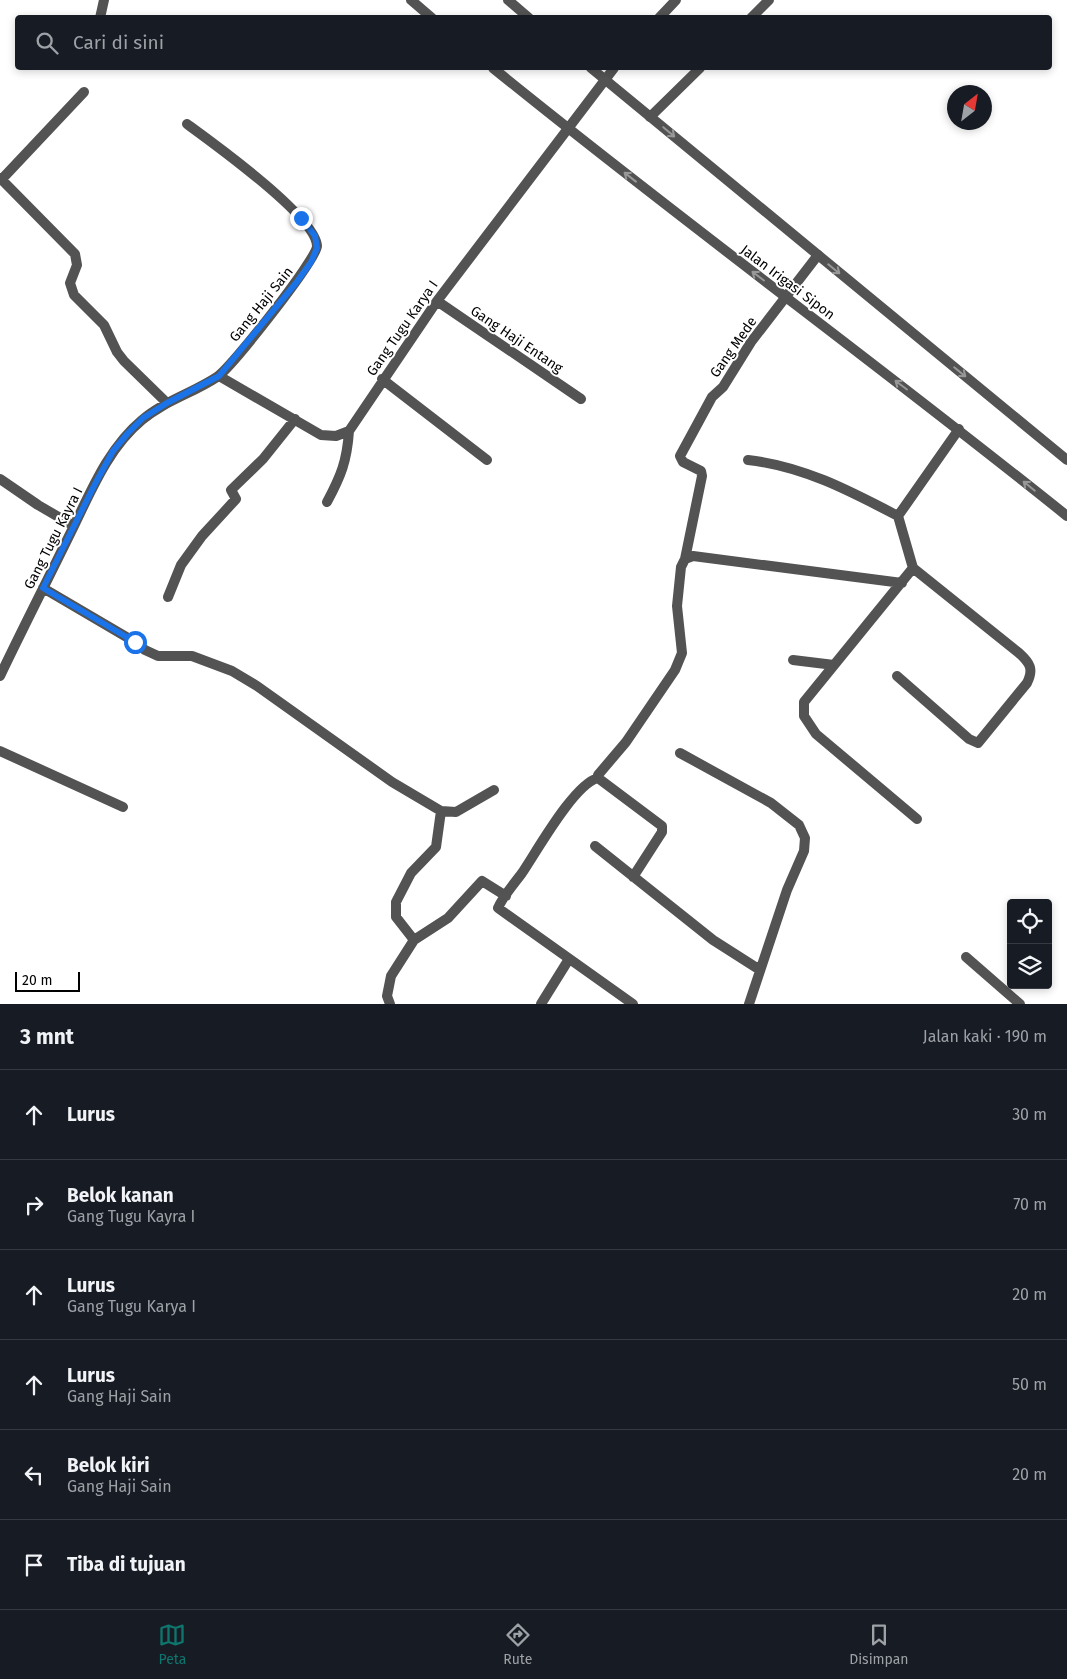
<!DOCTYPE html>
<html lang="id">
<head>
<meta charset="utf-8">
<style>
	body { margin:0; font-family:"Fira Sans",sans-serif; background:#20242c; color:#f1f3f6 }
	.controls { position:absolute; right:15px; bottom:15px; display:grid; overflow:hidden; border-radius:5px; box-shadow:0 2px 8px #0003 }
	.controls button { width:45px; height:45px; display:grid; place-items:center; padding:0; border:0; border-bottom:1px solid #363941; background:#171b24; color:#f1f3f6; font:25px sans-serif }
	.compass { position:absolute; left:947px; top:85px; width:45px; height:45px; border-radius:50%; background:#171b24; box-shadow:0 2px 8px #0003; rotate:31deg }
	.scale { position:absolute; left:15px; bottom:12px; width:65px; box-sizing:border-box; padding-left:5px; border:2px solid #000; border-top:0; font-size:14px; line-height:18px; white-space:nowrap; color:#000; -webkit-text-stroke:4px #fff; paint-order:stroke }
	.stop { position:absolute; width:15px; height:15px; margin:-11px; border:4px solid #1a73e8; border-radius:50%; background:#fff }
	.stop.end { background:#1a73e8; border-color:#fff; box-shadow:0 1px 5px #0008 }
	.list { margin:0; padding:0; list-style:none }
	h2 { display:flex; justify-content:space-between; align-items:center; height:65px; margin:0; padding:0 20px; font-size:21px }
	h2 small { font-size:16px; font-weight:400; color:#9ea1a6 }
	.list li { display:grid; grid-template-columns:32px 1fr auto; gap:15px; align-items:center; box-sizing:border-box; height:90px; padding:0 20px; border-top:1px solid #363941 }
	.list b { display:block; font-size:19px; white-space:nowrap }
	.list p { margin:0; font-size:16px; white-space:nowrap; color:#9ea1a6 }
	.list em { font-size:16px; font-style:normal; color:#9ea1a6 }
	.icon { flex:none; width:28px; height:28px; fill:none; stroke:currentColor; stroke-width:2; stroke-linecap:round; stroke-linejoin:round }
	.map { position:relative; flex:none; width:1067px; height:1004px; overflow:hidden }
	.search { position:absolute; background:#171b24; box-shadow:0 2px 8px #0003; left:15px; right:15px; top:15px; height:55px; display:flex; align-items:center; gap:12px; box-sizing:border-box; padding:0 18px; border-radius:5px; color:#9ea1a6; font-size:19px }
	.sheet { height:605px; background:#171b24 }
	nav { display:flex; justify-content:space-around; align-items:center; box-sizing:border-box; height:70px; border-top:1px solid #363941; background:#171b24; font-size:14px; color:#9ea1a6 }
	nav a { display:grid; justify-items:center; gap:2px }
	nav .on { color:#0f766e }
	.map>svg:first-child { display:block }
</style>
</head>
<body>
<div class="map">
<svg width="1067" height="1004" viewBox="0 0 1067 1004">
	<rect width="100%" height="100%" fill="#fff"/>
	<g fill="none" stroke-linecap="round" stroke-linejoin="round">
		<path stroke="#535353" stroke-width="10" d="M100 18 104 0
			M659 18 676 0
			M751 18 769 0
			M650 117 700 68
			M0 178 75 254 77 265 70 283 74 295 104 325 117 352 124 361 167 403
			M2 179 84 92
			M437 301 581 399
			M219 376 321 435 336 436 349 431 437 301 614 68
			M382 379 487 460
			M748 460C803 466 850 491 898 516L913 568 1019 653C1030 663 1034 669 1027 683L978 743 969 739 897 676
			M0 479 38 505 74 526
			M327 502C341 476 347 461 349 431
			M898 516 959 429
			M685 559 702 476 701 471 683 462 680 456 712 397 723 387 751 342 818 255
			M913 568 804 702V716L816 734 917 819
			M43 588 135 642 145 650 158 656H192L232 671 257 686 392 782 441 811 456 812 494 790
			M168 597 181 565 202 536 236 499 231 490 263 459 295 419
			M793 660 834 665
			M0 676C23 628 47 581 70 534 90 494 107 449 142 420 164 401 193 393 217 377 231 368 317 259 317 246 316 217 213 143 187 124
			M0 751 123 807
			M680 753 771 803 799 825 805 838 804 851 787 890 749 1004
			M598 778C574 784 537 851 522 873 514 884 503 896 498 908L633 1004
			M595 846 713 940 760 970
			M633 877 662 832V826L598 778V775L626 742 675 670 682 653 677 606 681 567 685 559 693 556 902 583
			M414 940 396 917V902L411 873 436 847 441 811
			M966 957 1020 1004
			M390 1004 387 996 391 976 414 940 448 918 482 881 506 896
			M541 1004 569 959"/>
		<path stroke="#535353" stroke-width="10" d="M411 0 432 18
			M508 0 529 18
			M493 68C681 221 878 364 1067 516
			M591 68 1067 460"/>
	</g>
	<defs><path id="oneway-shaft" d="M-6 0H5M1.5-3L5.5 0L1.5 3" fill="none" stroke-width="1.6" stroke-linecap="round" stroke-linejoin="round" transform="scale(1.25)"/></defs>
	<g stroke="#989898">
		<use href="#oneway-shaft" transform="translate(669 132) rotate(40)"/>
		<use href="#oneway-shaft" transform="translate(630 177) rotate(-142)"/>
		<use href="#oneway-shaft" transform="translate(834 269) rotate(39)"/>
		<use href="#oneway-shaft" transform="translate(758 276) rotate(-143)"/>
		<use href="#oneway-shaft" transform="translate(960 372) rotate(39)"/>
		<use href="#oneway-shaft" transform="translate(901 385) rotate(-143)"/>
		<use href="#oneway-shaft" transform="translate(1029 486) rotate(-141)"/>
	</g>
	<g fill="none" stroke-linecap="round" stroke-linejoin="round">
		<path stroke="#1a73e8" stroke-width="6" d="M135 642 43 588 96 482 113 451 128 433 143 418 167 403 219 376 296 283 311 262 317 248 315 236 301 218"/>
	</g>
	<g text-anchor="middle" stroke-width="4" stroke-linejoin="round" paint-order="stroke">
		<g font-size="14" fill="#000" stroke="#fff">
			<text transform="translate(788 282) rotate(37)" y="5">Jalan Irigasi Sipon</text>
			<text transform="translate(261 304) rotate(-51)" y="5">Gang Haji Sain</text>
			<text transform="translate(402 328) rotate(-55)" y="5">Gang Tugu Karya I</text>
			<text transform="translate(517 339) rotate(34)" y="5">Gang Haji Entang</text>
			<text transform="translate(733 347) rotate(-55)" y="5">Gang Mede</text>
			<text transform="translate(53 538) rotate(-63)" y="5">Gang Tugu Kayra I</text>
		</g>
	</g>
</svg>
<div class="controls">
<button><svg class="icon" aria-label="locate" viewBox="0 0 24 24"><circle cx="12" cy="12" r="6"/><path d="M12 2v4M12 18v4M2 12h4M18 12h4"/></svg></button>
<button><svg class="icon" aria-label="layers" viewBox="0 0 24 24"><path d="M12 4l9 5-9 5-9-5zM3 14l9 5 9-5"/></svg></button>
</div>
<svg class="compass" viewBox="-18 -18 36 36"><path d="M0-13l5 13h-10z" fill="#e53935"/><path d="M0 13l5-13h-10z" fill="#9ea1a6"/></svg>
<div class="scale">20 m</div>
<div class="stop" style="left:135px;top:642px"></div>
<div class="stop end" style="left:301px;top:218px"></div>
<div class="search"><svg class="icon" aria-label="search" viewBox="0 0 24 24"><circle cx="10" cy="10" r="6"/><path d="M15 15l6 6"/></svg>Cari di sini</div>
</div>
<section class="sheet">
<h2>3 mnt<small>Jalan kaki · 190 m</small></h2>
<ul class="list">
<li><svg class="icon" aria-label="ahead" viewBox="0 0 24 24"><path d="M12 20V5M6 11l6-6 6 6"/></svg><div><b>Lurus</b></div><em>30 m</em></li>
<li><svg class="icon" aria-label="right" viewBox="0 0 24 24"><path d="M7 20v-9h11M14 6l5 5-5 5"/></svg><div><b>Belok kanan</b><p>Gang Tugu Kayra I</p></div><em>70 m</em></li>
<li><svg class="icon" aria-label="ahead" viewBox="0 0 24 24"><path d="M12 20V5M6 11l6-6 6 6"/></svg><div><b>Lurus</b><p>Gang Tugu Karya I</p></div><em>20 m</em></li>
<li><svg class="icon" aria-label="ahead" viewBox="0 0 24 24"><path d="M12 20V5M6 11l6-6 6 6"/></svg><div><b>Lurus</b><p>Gang Haji Sain</p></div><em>50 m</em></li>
<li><svg class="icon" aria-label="left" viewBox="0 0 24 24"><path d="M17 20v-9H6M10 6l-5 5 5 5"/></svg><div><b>Belok kiri</b><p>Gang Haji Sain</p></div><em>20 m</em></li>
<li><svg class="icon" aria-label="arrive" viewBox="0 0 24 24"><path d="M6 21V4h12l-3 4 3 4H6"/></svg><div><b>Tiba di tujuan</b></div></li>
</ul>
</section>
<nav>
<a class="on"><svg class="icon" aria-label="map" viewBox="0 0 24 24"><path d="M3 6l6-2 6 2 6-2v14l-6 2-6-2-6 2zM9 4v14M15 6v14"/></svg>Peta</a>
<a><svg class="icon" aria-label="directions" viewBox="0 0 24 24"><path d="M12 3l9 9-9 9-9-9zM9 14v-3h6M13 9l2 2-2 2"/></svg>Rute</a>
<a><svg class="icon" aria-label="saved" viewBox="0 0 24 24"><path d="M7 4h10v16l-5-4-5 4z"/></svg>Disimpan</a>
</nav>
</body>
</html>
